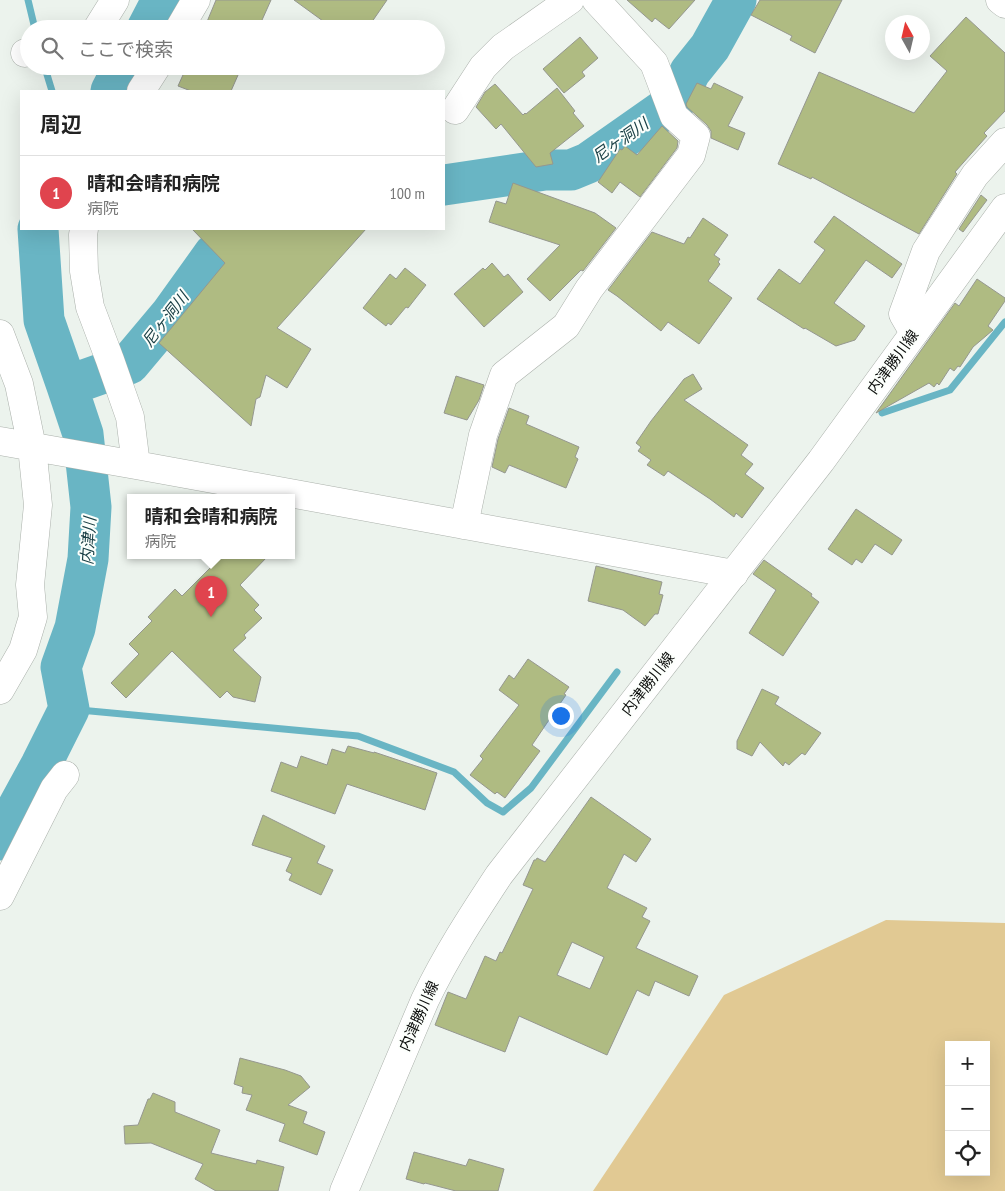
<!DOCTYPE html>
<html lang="ja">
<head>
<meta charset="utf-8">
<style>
	body { margin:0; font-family:"PT Sans Narrow","Noto Sans JP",sans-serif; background:#f2f2f2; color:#222 }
	.controls { position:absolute; right:15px; bottom:15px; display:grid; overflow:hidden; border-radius:0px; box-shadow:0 5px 20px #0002 }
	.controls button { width:45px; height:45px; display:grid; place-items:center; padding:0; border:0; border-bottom:1px solid #e0e0e0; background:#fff; color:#222; font:25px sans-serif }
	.compass { position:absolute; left:885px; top:15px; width:45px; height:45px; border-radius:50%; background:#fff; box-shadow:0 5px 20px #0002; rotate:352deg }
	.you { position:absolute; left:560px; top:715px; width:18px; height:18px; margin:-12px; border:4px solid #fff; border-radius:50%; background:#1a73e8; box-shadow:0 0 0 8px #1a73e833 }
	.badge { display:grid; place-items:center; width:32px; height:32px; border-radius:50%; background:#1a73e8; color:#fff; font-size:16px; font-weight:700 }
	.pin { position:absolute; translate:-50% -41px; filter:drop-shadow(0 1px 2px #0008) }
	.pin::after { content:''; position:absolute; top:26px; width:18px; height:15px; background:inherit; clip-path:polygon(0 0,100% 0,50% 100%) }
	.popup { position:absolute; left:127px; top:494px; width:168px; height:65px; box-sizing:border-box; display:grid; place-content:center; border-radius:0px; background:#fff; filter:drop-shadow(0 1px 4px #0005); font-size:16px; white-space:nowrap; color:#767676 }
	.popup b { font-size:19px; color:#222 }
	.popup::after { content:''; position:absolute; left:50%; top:100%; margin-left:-10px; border:10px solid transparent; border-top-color:#fff }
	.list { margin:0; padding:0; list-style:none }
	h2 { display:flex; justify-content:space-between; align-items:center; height:65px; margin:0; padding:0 20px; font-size:21px }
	h2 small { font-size:16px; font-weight:400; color:#767676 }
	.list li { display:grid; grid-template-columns:32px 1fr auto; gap:15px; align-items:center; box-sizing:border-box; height:75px; padding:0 20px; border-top:1px solid #e0e0e0 }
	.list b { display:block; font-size:19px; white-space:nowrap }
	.list p { margin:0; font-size:16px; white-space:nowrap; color:#767676 }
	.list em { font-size:16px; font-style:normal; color:#767676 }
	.icon { flex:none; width:28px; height:28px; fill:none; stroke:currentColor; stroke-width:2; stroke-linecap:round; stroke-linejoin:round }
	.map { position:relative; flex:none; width:1005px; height:1191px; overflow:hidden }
	.search { position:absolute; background:#fff; box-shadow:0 5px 20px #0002; left:20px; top:20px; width:425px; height:55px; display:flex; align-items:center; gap:12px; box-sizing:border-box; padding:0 18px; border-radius:28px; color:#767676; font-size:19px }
	.panel { position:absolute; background:#fff; box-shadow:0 5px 20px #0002; left:20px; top:90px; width:425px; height:140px; border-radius:0px }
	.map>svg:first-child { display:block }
</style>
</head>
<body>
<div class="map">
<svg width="1005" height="1191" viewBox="0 0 1005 1191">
	<rect width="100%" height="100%" fill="#ecf3ed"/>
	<path fill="#e1c993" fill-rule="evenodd" d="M886 920 1005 923V1191H593L724 995ZM949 1045H986V1172H949Z"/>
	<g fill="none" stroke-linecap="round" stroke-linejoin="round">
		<path stroke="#69b5c4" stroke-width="7" d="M28 0 35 29
			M45 68 52 91
			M882 413 950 390 1005 322
			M69 709 358 736 454 772 487 803 503 812 531 788 617 672"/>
		<path stroke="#69b5c4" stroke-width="41" d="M147 29 162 0
			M111 91 124 66
			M444 185 545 170H571L588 163 675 102 690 72 710 47 736 0
			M67 386 129 364 171 314 214 254 248 229
			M0 840 41 765 69 709 61 667 75 628 88 559 91 507 83 434 67 386 44 320 38 229"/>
	</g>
	<path fill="#afbb82" stroke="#95978f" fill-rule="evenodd" d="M216 0H271L258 29H204Z
		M294 0H387L367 29H334Z
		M627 0H695L669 29 655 18 652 22Z
		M760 0H842L815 53 790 40 792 36 751 15Z
		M966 17 1005 53V111L984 133 987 136 955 172 957 174 919 234 812 177 811 179 778 164 819 72 914 113 947 71 930 56Z
		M580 37 598 58 582 72 585 76 564 93 543 69Z
		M187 66H242L231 91H191L178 86Z
		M697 83 711 89 714 83 743 97 728 126 745 133 738 150 711 138V131L707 125 687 107 686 104Z
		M495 84 523 115 525 113 526 114 557 88 575 111 573 113 584 126 550 153 553 164 536 167 501 124 496 129 476 107 485 92Z
		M662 126 678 141 677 148 640 197 620 182 612 193 598 182 620 149 622 150 625 146 637 155Z
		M513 183 595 213 616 228 583 271 581 270 550 301 527 279 560 245 489 222 496 201 506 204Z
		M981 195 987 200 963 232 959 229Z
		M834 216 902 264 892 278 866 260 834 303 865 326 855 340 836 346 805 328 804 329 757 299 779 269 800 284 825 250 814 242Z
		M703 218 728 235 714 255 720 259 718 262 720 264 708 281 732 298 699 344 668 322 661 331 617 296 608 290 652 232 684 244 688 237 690 238Z
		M192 229H366L277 328 311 349 287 388 266 375 260 397 256 399 251 426 159 343 225 263Z
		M492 263 504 277 508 274 523 292 484 327 454 294 483 268 485 270Z
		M405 268 426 285 408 308 406 307 391 325 388 323 386 326 363 308 390 274 396 279Z
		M977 279 1005 298V301L988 326 993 330 973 347 960 367 958 366 954 371 950 368 939 385 937 383 934 387 929 383 876 413 955 303 959 306Z
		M693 374 702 389 684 400 748 445 741 455 753 464 745 474 764 488 742 518 736 513 734 517 710 499 668 471 664 476 647 465 651 460 638 451 641 447 636 443 651 421 684 379Z
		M456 376 484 385 479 400 467 420 444 413Z
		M509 408 529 416 526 424 579 447 575 457 578 459 566 488 509 465 505 473 492 467 498 439Z
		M856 509 902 540 892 555 875 544 862 563 856 559 852 565 828 549Z
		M222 556H268L240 585 259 605 254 610 262 618 244 635 246 638 233 650 261 677 255 702 233 697 227 691 220 698 172 651 126 698 111 683 139 654 129 644 152 621 148 617 175 589 182 596Z
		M764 560 812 594 811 596 819 602 783 656 749 633 776 590 753 574Z
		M596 566 662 582 659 594 663 595 658 614H655L645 626 623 610 588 601Z
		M528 659 569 687 564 694 566 695 532 745 540 751 505 798 497 792 495 794 470 775 483 759 480 756 519 705 499 690 509 675 514 679Z
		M762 689 779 697 775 704 821 733 805 755 802 753 789 765 785 762 783 766 760 742 752 756 737 749V741Z
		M348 746 374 753V752L437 773 425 810 347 784 335 814 271 791 281 762 297 768 301 756 327 765 332 749 345 753Z
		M591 797 651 839 636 862 624 854 607 888 647 908 642 917 650 921 636 948 698 976 689 996 655 981 649 996 637 990 607 1055 519 1016 505 1052 435 1025 448 992 466 999 485 956 496 961 500 952 502 953 533 889 523 885 534 860H536L537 858 545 862ZM572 942 604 957 590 989 557 975Z
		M263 815 325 846 317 863 333 870 321 895 289 880 292 874 286 871 292 858 252 845Z
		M240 1058 285 1070 301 1076 310 1087 288 1105 307 1112 303 1123 325 1132 317 1155 279 1141 285 1124 246 1110 252 1095 242 1093 243 1087 234 1084Z
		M153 1093 175 1102V1112L220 1130 211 1153 256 1164 257 1160 284 1167 278 1191H216L195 1179 203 1164 151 1143 125 1144 124 1126 138 1125 148 1099H150Z
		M414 1152 466 1166 469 1159 504 1169 498 1191H456L425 1183 424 1184 406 1179Z"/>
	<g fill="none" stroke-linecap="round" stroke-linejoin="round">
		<defs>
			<path id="minor" d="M1000 0 1005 4
				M97 29 115 0
				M179 29 196 0
				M25 53 29 52
				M141 91 157 66
				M455 110 483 67 503 47 570 0
				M84 229 83 235 84 271 90 307 110 360 130 417 136 465
				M914 333 903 314 926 251 975 175 1005 142
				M0 334 19 384 32 447 38 505 30 585 33 617 23 650 0 690
				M0 441 136 465 734 574
				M464 525 483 435 504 375 566 326 589 289 691 155 696 136 674 116 654 63 596 0
				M0 896 54 789 65 775"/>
			<path id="major" d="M344 1191 425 1000C446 956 472 916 499 875L821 461 1005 208"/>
		</defs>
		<use href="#minor" stroke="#abb1ab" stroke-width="29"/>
		<use href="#major" stroke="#abb1ab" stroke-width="29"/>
		<use href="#minor" stroke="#fff" stroke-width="28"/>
		<use href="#major" stroke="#fff" stroke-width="28"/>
	</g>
	<g text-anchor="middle" stroke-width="4" stroke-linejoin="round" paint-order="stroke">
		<g font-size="15" fill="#0b0d0b" stroke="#fcfffc">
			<text transform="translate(893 362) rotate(-54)" y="5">内津勝川線</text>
			<text transform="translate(648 684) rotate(-52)" y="5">内津勝川線</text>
			<text transform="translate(419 1016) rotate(-66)" y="5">内津勝川線</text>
		</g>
		<g font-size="16" font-style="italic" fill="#1b4046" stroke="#fcfffc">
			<text transform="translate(620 140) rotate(-35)" y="6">尼ヶ洞川</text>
			<text transform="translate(165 319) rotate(-52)" y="6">尼ヶ洞川</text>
			<text transform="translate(88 541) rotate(-86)" y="6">内津川</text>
		</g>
	</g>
</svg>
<div class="controls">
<button>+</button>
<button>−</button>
<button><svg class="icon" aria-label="locate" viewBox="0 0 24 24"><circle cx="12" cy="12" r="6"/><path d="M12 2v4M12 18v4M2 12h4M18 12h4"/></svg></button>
</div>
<svg class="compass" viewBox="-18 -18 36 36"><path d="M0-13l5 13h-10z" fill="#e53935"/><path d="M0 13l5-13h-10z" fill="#767676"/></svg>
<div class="you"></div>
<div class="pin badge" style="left:211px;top:617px;background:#e0444e">1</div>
<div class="popup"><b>晴和会晴和病院</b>病院</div>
<div class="search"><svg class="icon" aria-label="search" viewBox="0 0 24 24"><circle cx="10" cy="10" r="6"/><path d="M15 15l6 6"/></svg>ここで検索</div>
<section class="panel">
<h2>周辺<small></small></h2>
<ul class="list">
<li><span class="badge" style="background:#e0444e">1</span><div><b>晴和会晴和病院</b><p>病院</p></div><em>100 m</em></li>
</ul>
</section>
</div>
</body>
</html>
